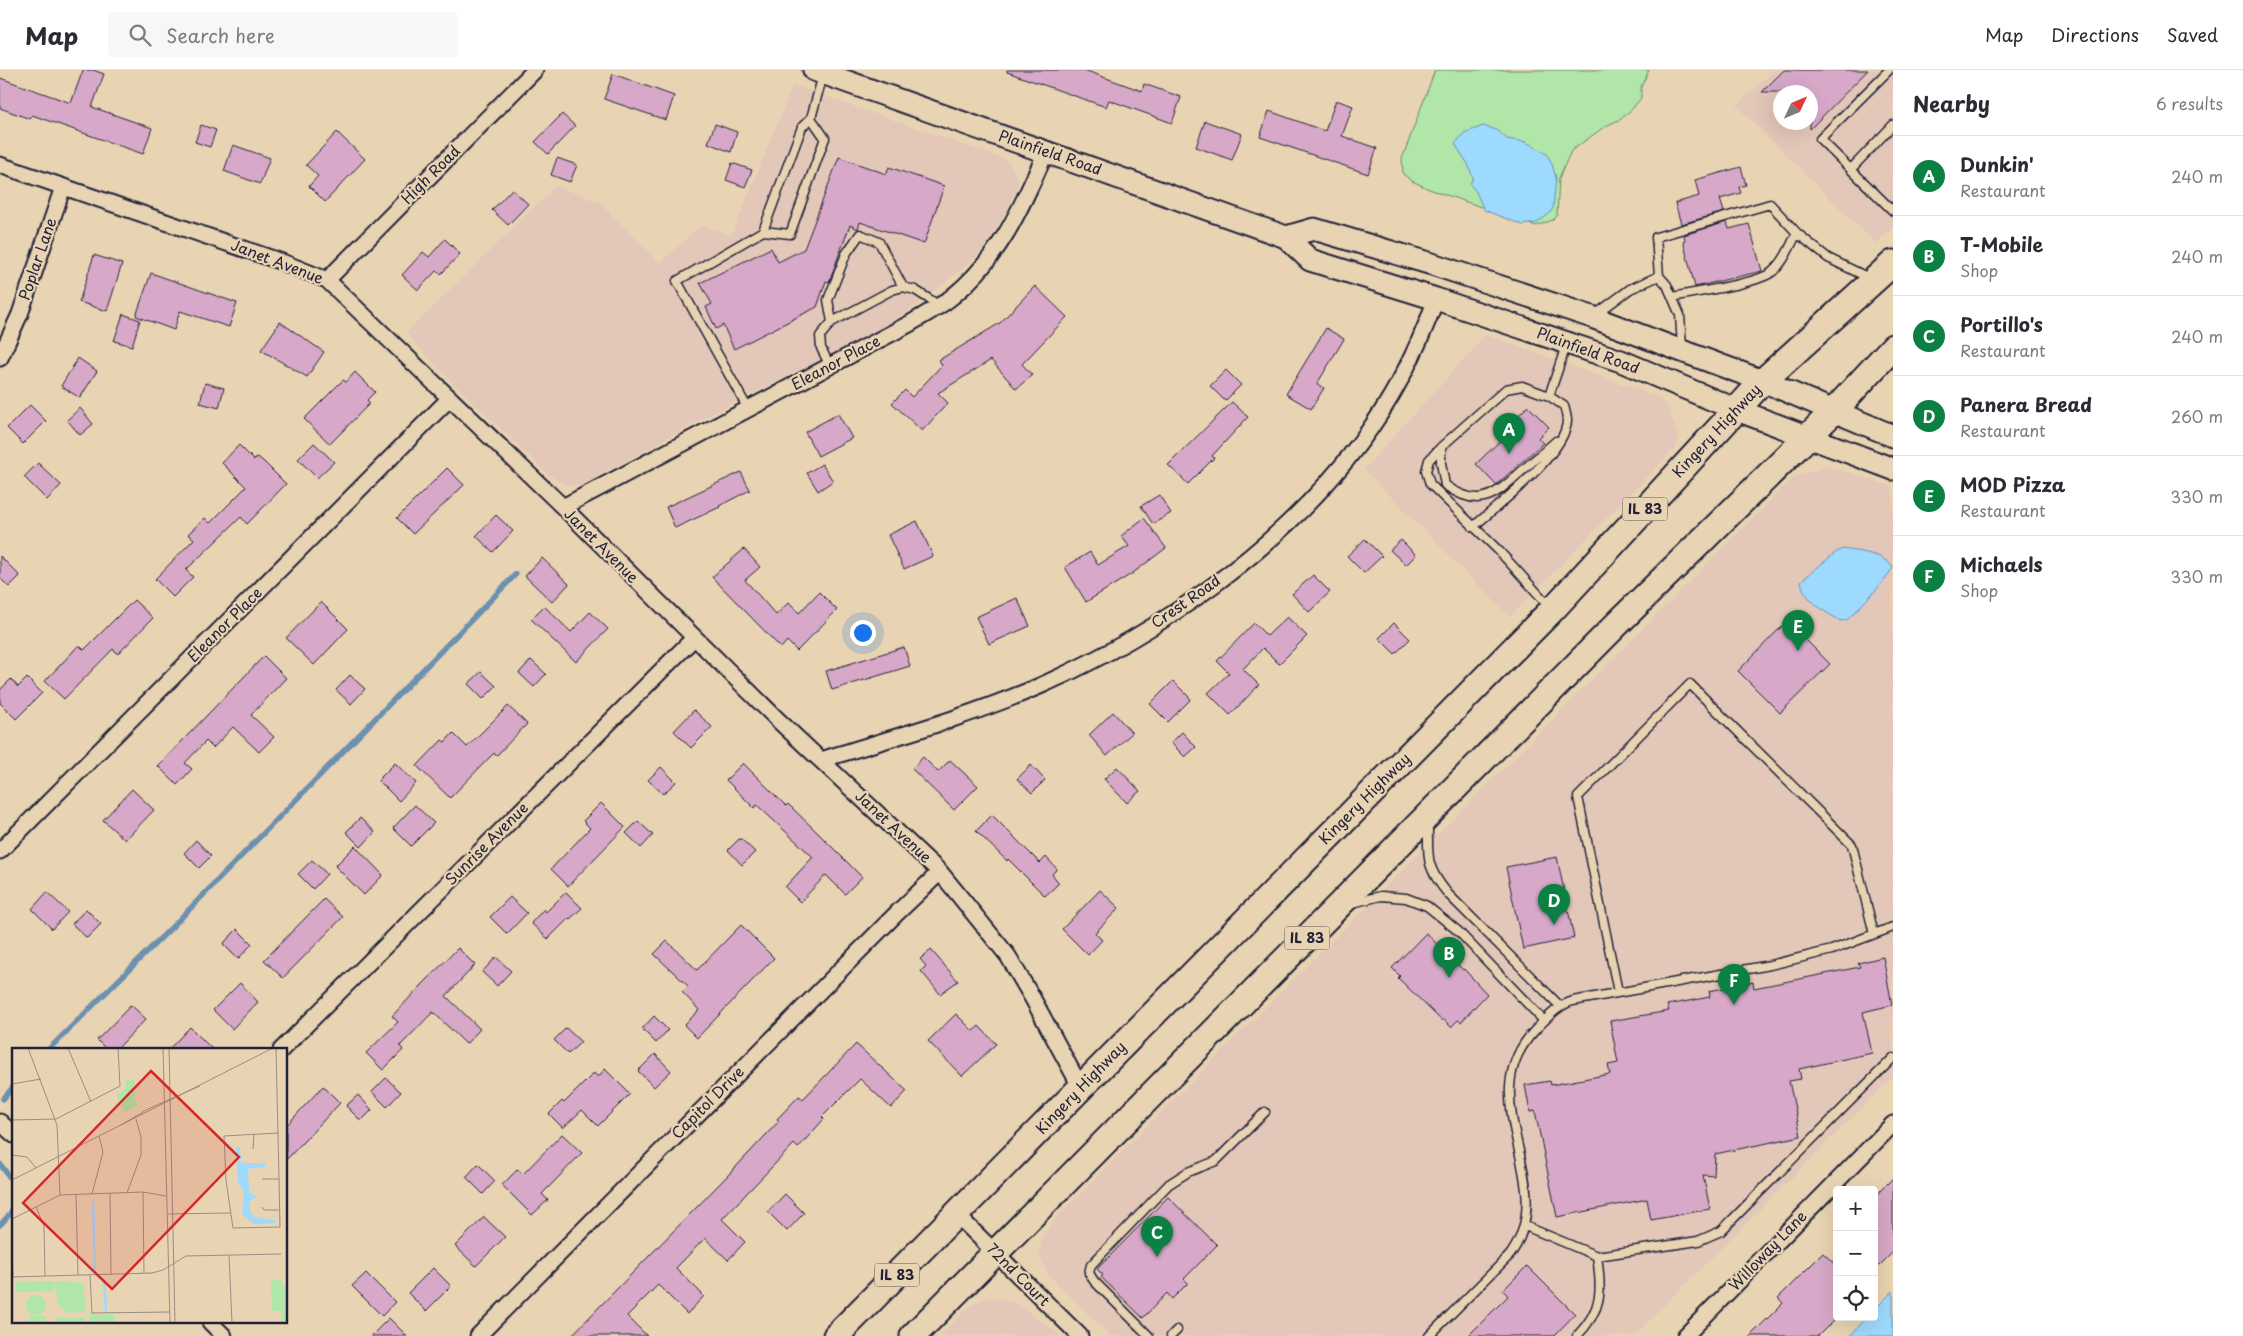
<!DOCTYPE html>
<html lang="en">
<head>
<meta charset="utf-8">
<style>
	body { margin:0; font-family:"Playpen Sans",sans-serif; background:#f7f7f7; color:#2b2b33 }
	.controls { position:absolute; right:15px; bottom:15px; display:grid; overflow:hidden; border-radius:5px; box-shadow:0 5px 20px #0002 }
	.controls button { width:45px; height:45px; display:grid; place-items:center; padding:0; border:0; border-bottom:1px solid #e1e1e2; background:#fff; color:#2b2b33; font:25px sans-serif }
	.compass { position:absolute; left:1773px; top:15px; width:45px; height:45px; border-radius:50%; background:#fff; box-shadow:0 5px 20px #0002; rotate:46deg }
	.you { position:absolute; left:862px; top:562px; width:18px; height:18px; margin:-12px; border:4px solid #fff; border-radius:50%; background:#1a73e8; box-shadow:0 0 0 8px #1a73e833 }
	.badge { display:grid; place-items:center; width:32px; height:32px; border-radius:50%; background:#0b8043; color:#fff; font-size:16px; font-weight:700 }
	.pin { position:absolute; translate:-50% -41px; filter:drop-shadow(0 1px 2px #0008) }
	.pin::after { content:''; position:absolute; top:26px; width:18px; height:15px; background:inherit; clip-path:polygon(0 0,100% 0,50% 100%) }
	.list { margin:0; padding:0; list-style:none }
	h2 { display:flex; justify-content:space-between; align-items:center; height:65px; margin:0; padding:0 20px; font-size:21px }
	h2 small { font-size:16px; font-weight:400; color:#7c7c81 }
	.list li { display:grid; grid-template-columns:32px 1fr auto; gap:15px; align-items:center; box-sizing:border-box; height:80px; padding:0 20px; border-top:1px solid #e1e1e2 }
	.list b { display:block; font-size:19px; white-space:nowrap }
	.list p { margin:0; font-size:16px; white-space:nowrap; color:#7c7c81 }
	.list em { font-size:16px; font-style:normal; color:#7c7c81 }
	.icon { flex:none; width:28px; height:28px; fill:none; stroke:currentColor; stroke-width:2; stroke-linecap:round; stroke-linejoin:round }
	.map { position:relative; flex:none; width:1893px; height:1266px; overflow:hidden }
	header { display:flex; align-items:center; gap:30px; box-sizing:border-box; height:70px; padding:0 25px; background:#fff; border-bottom:1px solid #e1e1e2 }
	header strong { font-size:24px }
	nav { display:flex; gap:28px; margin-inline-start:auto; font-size:18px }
	.search { width:350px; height:45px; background:#f7f7f7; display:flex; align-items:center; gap:12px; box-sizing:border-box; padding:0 18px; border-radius:5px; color:#7c7c81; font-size:19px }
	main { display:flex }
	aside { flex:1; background:#fff }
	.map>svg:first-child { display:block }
</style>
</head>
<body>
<header>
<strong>Map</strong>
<div class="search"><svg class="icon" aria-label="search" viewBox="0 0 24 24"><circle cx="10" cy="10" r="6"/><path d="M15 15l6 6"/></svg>Search here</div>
<nav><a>Map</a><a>Directions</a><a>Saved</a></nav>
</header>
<main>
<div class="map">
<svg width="1893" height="1266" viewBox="0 0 1893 1266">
	<rect width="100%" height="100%" fill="#e8d4b2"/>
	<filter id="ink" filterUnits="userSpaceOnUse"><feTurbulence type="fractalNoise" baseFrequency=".02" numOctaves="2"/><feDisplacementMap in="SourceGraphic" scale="10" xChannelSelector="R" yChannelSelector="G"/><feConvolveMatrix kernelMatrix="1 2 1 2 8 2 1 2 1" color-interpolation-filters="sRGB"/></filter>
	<g filter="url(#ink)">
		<path fill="#e3c7b9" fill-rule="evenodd" d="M1774 0H1893V157L1876 174 1737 36ZM1780 22H1810V52H1780Z
			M793 15 1004 89 1010 94 1018 108 1017 119 996 161 977 186 908 242 889 255 702 349 580 416H570L550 406 455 315 406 263 556 116 599 132 660 193 701 155 732 165Z
			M1486 265 1647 323 1661 330 1669 340 1677 363 1678 371 1675 378 1510 547 1364 399Z
			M1826 397 1848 402 1893 417V1007L1633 1266H1110L1047 1203 1039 1183 1043 1165 1053 1151 1795 406Z
			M990 1227 1014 1232 1062 1266H939L970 1236Z"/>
		<path fill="#b0e6a8" stroke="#698472" d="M1435 0H1649L1641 17V28L1632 39 1621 49 1604 57 1571 81 1559 108 1557 146 1553 150 1536 156 1429 119 1412 111 1403 104 1402 89Z"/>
		<path fill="#9ddafe" stroke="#6c90b0" d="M1483 56 1497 60 1507 69 1526 72 1547 84 1552 94 1556 108 1553 138 1549 144 1537 153 1522 155 1484 140 1476 122 1470 114 1473 108 1468 94 1455 74 1464 63Z
			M1843 479C1859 482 1884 483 1893 498L1877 519 1847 550 1841 551C1826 543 1803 529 1801 511L1835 483Z
			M1893 1221V1266H1850L1867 1247H1874V1240Z"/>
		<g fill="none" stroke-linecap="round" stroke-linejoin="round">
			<path stroke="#6c90b0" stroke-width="5.5" d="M48 980 176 853 516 504
				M3 1029 14 1016
				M0 1094 14 1113
				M0 1155 10 1144 14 1135"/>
		</g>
		<path fill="#d7a8c8" stroke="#22223b" d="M83 0H93L104 4 92 37 152 58 143 84 32 45 30 49 0 38V8L71 33Z
			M1007 0H1084L1142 21 1144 14 1181 27 1172 53 1109 30 1106 37 1007 2Z
			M1784 0H1868L1810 59V22H1762Z
			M613 4 674 26 666 50 604 29Z
			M1336 30 1353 36 1342 66 1377 78 1368 104 1260 67 1269 41 1325 61Z
			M562 44 575 56 548 84 535 72Z
			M1205 51 1242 64 1232 90 1196 77Z
			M715 54 737 62 731 82 708 73Z
			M201 55 216 60 210 77 195 72Z
			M337 62 365 89 325 132 309 116 318 106 306 95Z
			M233 75 270 88 260 114 224 101Z
			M839 87 886 104 889 97 944 116 924 174 860 152 858 159 850 155 829 212 826 211 817 237 734 279 723 255 716 259 706 237 712 234 700 213 771 178 778 192 804 179Z
			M557 88 577 95 570 112 551 105Z
			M732 93 752 100 745 117 726 110Z
			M1741 97 1746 115 1739 117 1741 123 1720 129 1724 142 1681 154 1675 133 1699 126 1695 110Z
			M512 119 528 134 508 155 492 140Z
			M1727 152 1729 159 1749 154 1762 201 1695 217 1683 171 1685 170 1684 165Z
			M445 169 460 184 441 204 436 201 418 220 402 205 423 182 429 187Z
			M94 185 122 194 107 241 79 232Z
			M151 203 237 233 229 257 180 241 174 260 136 246Z
			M1035 216 1067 247 1022 294 1032 305 1016 319 991 290 938 323 948 333 922 361 892 333 905 320 912 327 942 295 939 290 1000 253Z
			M123 244 140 250 132 276 114 271Z
			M280 252 324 282 307 307 261 280Z
			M1326 258 1344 269 1317 314 1324 318 1311 339 1286 324Z
			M78 288 97 301 80 328 61 316Z
			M1226 300 1241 315 1225 331 1210 316Z
			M355 302 375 322 367 330 370 333 330 374 304 349 343 310 346 312Z
			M205 313 224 318 219 338 200 333Z
			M1232 332 1248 347 1212 386 1214 388 1188 414 1168 395Z
			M30 335 46 351 23 374 7 358Z
			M1528 336 1549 357 1538 368 1543 373 1496 415 1476 394 1505 366 1501 362Z
			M80 338 93 354 80 365 67 350Z
			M838 344 852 368 818 386 805 362Z
			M314 373 334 392 317 408 298 389Z
			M239 375 254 390 258 387 265 393 286 414 247 454 241 447 186 500 193 507 173 527 155 509 194 469 188 464 205 448 210 453 246 417 222 393Z
			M38 393 61 415 47 430 24 407Z
			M822 394 833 411 818 421 807 403Z
			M447 398 464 415 413 464 397 448Z
			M741 402 750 420 719 436 720 437 675 458 666 437Z
			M1159 425 1171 443 1153 454 1141 436Z
			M496 445 513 461 493 482 476 466Z
			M1144 448 1166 478 1133 503 1086 532 1065 497 1090 482 1098 495 1129 476 1121 466Z
			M917 451 933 486 904 499 888 465Z
			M1365 469 1382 486 1364 503 1347 486Z
			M1401 470 1416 485 1406 495 1390 480Z
			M744 479 760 497 745 510 776 545 789 532 799 543 819 522 837 540 797 581 787 571 781 578 712 507Z
			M0 486 20 506 9 517 0 508Z
			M542 488 569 514 552 532 525 506Z
			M1313 505 1330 522 1309 542 1292 524Z
			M1017 528 1030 556 989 574 976 547Z
			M134 530 153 548 118 584 113 579 64 629 45 611 79 575 84 580Z
			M321 532 348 559 314 595 286 568Z
			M544 536 571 562 590 542 608 559 576 592 531 549Z
			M1287 547 1307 566 1279 594 1263 578 1243 599 1259 615 1230 645 1208 623 1229 603 1217 591 1254 553 1267 566Z
			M1787 551 1830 594 1780 643 1738 601Z
			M1394 553 1410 569 1395 584 1379 568Z
			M904 577 910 596 832 620 826 601Z
			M264 586 286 608 251 645 274 667 259 682 233 657 213 678 206 671 185 693 192 699 177 715 158 696Z
			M531 590 546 604 534 617 519 603Z
			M481 602 496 616 483 629 468 614Z
			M350 605 365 619 351 634 336 620Z
			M27 608 42 623 16 649 0 633V620L11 609 18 617Z
			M1173 611 1191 629 1168 652 1150 634Z
			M508 636 527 654 496 686 494 683 450 728 417 696 442 670 445 672 453 663 467 677Z
			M694 640 712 657 691 678 674 661Z
			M1113 642 1132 663 1107 686 1089 665Z
			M1182 662 1196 677 1185 687 1171 673Z
			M923 687 938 702 950 690 978 716 954 740 912 699Z
			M395 693 416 713 399 731 378 710Z
			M743 693 786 736 788 734 819 764 862 807 845 824 826 805 800 832 785 817 813 787 757 735 754 738 726 710Z
			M1031 695 1045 710 1032 723 1017 709Z
			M661 697 676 712 663 724 648 710Z
			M1117 697 1140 721 1127 733 1104 709Z
			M132 719 154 740 125 770 103 750Z
			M601 733 625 757 568 816 551 799 590 758 583 751Z
			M415 735 434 753 411 776 393 758Z
			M992 745 1040 793 1046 787 1057 799 1052 804 1059 813 1045 826 1008 789 1007 791 976 761Z
			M360 748 375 762 361 777 346 762Z
			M638 751 653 765 641 778 626 763Z
			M740 768 755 782 742 795 728 780Z
			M196 770 211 786 199 798 184 783Z
			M355 776 383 805 364 825 335 796Z
			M1557 787 1574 868 1523 879 1506 797Z
			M312 790 327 804 313 819 298 804Z
			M1100 820 1119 838 1095 863 1102 870 1088 885 1062 859Z
			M47 822 68 842 52 859 32 839Z
			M566 822 582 838 570 849 569 848 548 869 531 853 544 839 546 842Z
			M510 827 527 843 507 864 490 847Z
			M324 829 343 847 283 908 264 890Z
			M86 839 101 854 87 868 72 854Z
			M741 855 774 888 697 968 684 955 699 940 682 922 688 916 654 884 667 871 697 900Z
			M237 859 252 874 238 889 223 874Z
			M1426 863 1463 900 1464 899 1487 924 1461 952 1458 950 1451 957 1443 949 1442 951 1398 908 1400 906 1392 898Z
			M458 878 475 895 446 926 480 959 466 974 433 942 400 976 403 980 383 1000 366 983 398 952 392 946Z
			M931 880 958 911 940 924 921 901 926 896 920 889Z
			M496 887 511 901 497 916 482 902Z
			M1883 887 1892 935 1863 942 1872 983 1799 999 1801 1009 1789 1011 1801 1066 1715 1084 1714 1106 1703 1105 1710 1139 1651 1150 1647 1129 1557 1147 1535 1041 1530 1042 1525 1015 1550 1011 1551 1015 1610 1004 1608 995 1618 993 1610 951 1669 941 1667 935 1710 927 1709 921 1753 912 1754 918 1860 897 1858 893Z
			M240 913 258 932 232 959 213 940Z
			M131 935 146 949 116 980H107L97 970Z
			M956 944 973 961 979 956 996 974 962 1006 928 971Z
			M654 946 668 960 656 973 642 959Z
			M190 957 213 980H168Z
			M566 958 581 972 568 984 554 970Z
			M856 974 907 1021 891 1038 860 1009 822 1047 824 1049 798 1078 794 1074 722 1149 745 1172 728 1190 705 1168 676 1198 704 1226 687 1244 658 1215 627 1246 647 1266H571L734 1099 779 1051 777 1049 799 1026 803 1029Z
			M655 984 671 1001 654 1017 638 1001Z
			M605 999 630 1024 598 1056 582 1040 563 1058 549 1044 562 1031 564 1033 594 1003 598 1007Z
			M386 1008 401 1022 387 1037 372 1022Z
			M323 1016 340 1033 286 1090V1056Z
			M358 1025 372 1040 361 1051 346 1036Z
			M562 1064 582 1083 542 1124 548 1130 532 1145 502 1115 518 1099 523 1104Z
			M478 1094 495 1111 483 1124 466 1107Z
			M1893 1108V1182L1874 1201V1127Z
			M785 1124 804 1143 787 1161 768 1142Z
			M1168 1127 1217 1175 1184 1209 1188 1213 1172 1229 1167 1223 1143 1248 1101 1207 1103 1205 1097 1199Z
			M484 1147 505 1167 476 1196 455 1176Z
			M1823 1183 1837 1196V1247L1818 1266H1750L1783 1233 1778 1228Z
			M1527 1196 1575 1244 1554 1266H1468L1508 1226 1503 1220Z
			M433 1198 451 1216 426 1241 408 1223Z
			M366 1203 395 1232 382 1246 352 1216Z
			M389 1248 407 1266H371Z"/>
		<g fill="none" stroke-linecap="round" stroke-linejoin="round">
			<defs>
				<path id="service" d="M1889 0 1820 69 1893 141
					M1851 99 1893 55
					M763 161 790 164 825 68 811 48
					M1672 227C1694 222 1757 214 1772 202 1784 193 1790 176 1797 163L1828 188 1871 209
					M1595 245 1630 219 1659 206
					M832 252 828 230 846 184 860 164 879 172 903 217
					M1682 278 1680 245 1667 215 1659 206 1656 167 1770 134 1797 163
					M830 296 821 278 820 266 832 252 892 220 903 217 915 220 940 236
					M1549 326 1567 273
					M748 339 677 211 763 161 802 57 811 48 823 5
					M1441 377V393L1445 415C1481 441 1496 424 1524 399 1534 390 1545 381 1556 371
					M1473 457C1497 436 1566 383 1567 351 1567 346 1565 340 1564 336L1549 326 1522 316 1506 319 1441 377 1429 390 1426 401 1430 414 1499 481 1551 538
					M1428 753C1428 788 1425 796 1448 824L1560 936
					M1352 833 1381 826 1406 828 1427 836 1458 861 1544 951
					M1618 922 1578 727 1690 614 1852 775 1874 864
					M1525 1156 1597 1186 1698 1171 1721 1161 1893 988
					M1149 1266 1094 1211 1089 1203 1091 1195 1169 1114 1188 1102 1216 1091 1265 1042
					M1171 1266 1177 1260
					M1429 1266 1510 1185C1563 1112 1466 1029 1537 958 1548 947 1559 935 1573 931L1770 895 1832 880 1893 857
					M1577 1266C1603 1239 1602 1221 1597 1186"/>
				<path id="minor" d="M0 95 282 192 327 210 563 437 780 652 940 802 1008 886 1033 929 1081 1018
					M327 210 535 0
					M0 288 20 244 63 117
					M563 437 911 253C925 244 940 237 953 226 1000 188 1022 136 1046 82
					M821 690C895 667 971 646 1042 615 1159 563 1282 477 1359 374 1392 331 1418 279 1436 229
					M0 781 450 328
					M281 980 694 568
					M0 1052 14 1065
					M957 1145 1080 1266
					M210 1252 224 1266
					M478 1266 897 843 940 802
					M1685 1266 1893 1054"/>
				<path id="secondary" d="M814 0 1286 167 1310 190 1436 229 1621 291 1737 340 1893 399
					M1286 167 1314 159 1432 194 1592 247 1682 281 1763 311 1893 366"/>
				<path id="trunk" d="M836 1266 1553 539 1763 311 1893 193
					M913 1266 1618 553 1834 341 1893 277"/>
			</defs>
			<use href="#service" stroke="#22223b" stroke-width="11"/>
			<use href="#minor" stroke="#22223b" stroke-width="19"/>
			<use href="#secondary" stroke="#22223b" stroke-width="25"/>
			<use href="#trunk" stroke="#22223b" stroke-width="29"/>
			<use href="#service" stroke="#e8d4b2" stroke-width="8"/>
			<use href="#minor" stroke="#e8d4b2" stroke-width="15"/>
			<use href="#secondary" stroke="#e8d4b2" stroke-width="21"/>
			<use href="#trunk" stroke="#e8d4b2" stroke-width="25"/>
		</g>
	</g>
	<g text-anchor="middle" stroke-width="4.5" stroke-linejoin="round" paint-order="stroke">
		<g fill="#e8d4b2" stroke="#5d575f" stroke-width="1">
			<rect x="1622.5" y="427.5" width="45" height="23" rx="4"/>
			<rect x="1284.5" y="856.5" width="45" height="23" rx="4"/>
			<rect x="874.5" y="1193.5" width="45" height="23" rx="4"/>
		</g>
		<g font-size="14" font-weight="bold" fill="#22223b">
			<text x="1645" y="444">IL 83</text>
			<text x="1307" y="873">IL 83</text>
			<text x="897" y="1210">IL 83</text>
		</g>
		<g font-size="15" fill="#22223b" stroke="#e8d4b2">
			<text transform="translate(1050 83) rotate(19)" y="5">Plainfield Road</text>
			<text transform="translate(431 105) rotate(-45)" y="5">High Road</text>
			<text transform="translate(38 189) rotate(-71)" y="5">Poplar Lane</text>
			<text transform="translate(277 192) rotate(21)" y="5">Janet Avenue</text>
			<text transform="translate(1588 281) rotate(20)" y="5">Plainfield Road</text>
			<text transform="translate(836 293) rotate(-28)" y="5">Eleanor Place</text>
			<text transform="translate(1717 361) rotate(-47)" y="5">Kingery Highway</text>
			<text transform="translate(601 476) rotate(45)" y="5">Janet Avenue</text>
			<text transform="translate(1186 532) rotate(-35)" y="5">Crest Road</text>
			<text transform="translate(225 555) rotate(-45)" y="5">Eleanor Place</text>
			<text transform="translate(1365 729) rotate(-45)" y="5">Kingery Highway</text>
			<text transform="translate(893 757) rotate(43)" y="5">Janet Avenue</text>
			<text transform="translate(487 774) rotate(-45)" y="5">Sunrise Avenue</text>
			<text transform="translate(1081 1018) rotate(-46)" y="5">Kingery Highway</text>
			<text transform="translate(708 1033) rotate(-45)" y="5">Capitol Drive</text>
			<text transform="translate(1768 1181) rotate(-46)" y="5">Willoway Lane</text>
			<text transform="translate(1018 1205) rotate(45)" y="5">72nd Court</text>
		</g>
	</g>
	<g transform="translate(12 978)">
		<rect width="275" height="275" fill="#e8d4b2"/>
		<path d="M122 25 123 51 126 57 113 65 104 47 114 41 113 31 120 33ZM259 232H269L270 237 275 238V275H269V263H260ZM41 233 42 243 4 244V234ZM42 233 71 235 74 264 58 265 47 259ZM14 257a10 10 0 1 1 20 0a10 10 0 1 1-20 0ZM78 264 84 267 102 266 103 275H78ZM18 268H34V275H0L18 272ZM43 270H73V275H43Z" fill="#b0e6a8"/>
		<path d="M224 99H228L229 115H254L253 119 236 121 237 144 245 149 238 153V162L241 169 263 172V175L242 176 230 166 232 143 226 135Z" fill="#9ddafe"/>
		<path fill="none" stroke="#9ddafe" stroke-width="2.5" d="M81 153 83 225M85 228 92 232 94 263"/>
		<path fill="none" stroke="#998d82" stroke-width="1" d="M16 0 45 77 48 147M56 0 79 54M151 0 158 275M157 0 163 275M264 0 267 131 268 179 221 180 214 132 212 88 266 85M0 36 29 31M0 72 44 71 108 38 106 0M109 77 136 61 188 38M241 101 242 86M0 107 15 109 24 120M250 131H267M0 132 261 0M131 144 132 225M98 145 99 226M115 145 129 107V89L124 71M64 146 66 227M80 146 91 104 87 88M24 159 32 178 33 228M250 159 252 162H267M156 166 218 165M0 171 48 147 131 144 154 148M0 198 1 229M217 207 220 275M78 227 80 265 158 264M0 229 140 225 151 222 174 208 269 206"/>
		<path fill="#d62828" fill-opacity="0.15" stroke="#d62828" stroke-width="2.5" d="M139 23 227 109 100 241 11 155Z"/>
		<rect width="275" height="275" fill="none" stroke="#22223b" stroke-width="2.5"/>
	</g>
</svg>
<div class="controls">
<button>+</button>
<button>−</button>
<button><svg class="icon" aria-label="locate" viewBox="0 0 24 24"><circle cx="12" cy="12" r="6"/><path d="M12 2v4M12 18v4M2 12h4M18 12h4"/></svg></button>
</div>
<svg class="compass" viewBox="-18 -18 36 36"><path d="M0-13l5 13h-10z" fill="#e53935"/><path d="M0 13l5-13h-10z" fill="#7c7c81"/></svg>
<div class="you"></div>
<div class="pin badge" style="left:1509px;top:384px">A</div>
<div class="pin badge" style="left:1449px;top:908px">B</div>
<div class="pin badge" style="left:1157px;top:1187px">C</div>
<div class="pin badge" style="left:1554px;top:855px">D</div>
<div class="pin badge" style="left:1798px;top:581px">E</div>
<div class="pin badge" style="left:1734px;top:935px">F</div>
</div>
<aside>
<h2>Nearby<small>6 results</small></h2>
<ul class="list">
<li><span class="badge">A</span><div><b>Dunkin'</b><p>Restaurant</p></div><em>240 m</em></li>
<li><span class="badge">B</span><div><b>T-Mobile</b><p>Shop</p></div><em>240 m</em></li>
<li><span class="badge">C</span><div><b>Portillo's</b><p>Restaurant</p></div><em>240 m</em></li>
<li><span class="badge">D</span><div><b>Panera Bread</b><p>Restaurant</p></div><em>260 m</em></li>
<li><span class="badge">E</span><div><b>MOD Pizza</b><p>Restaurant</p></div><em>330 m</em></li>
<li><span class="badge">F</span><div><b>Michaels</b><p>Shop</p></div><em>330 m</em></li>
</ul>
</aside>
</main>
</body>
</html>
